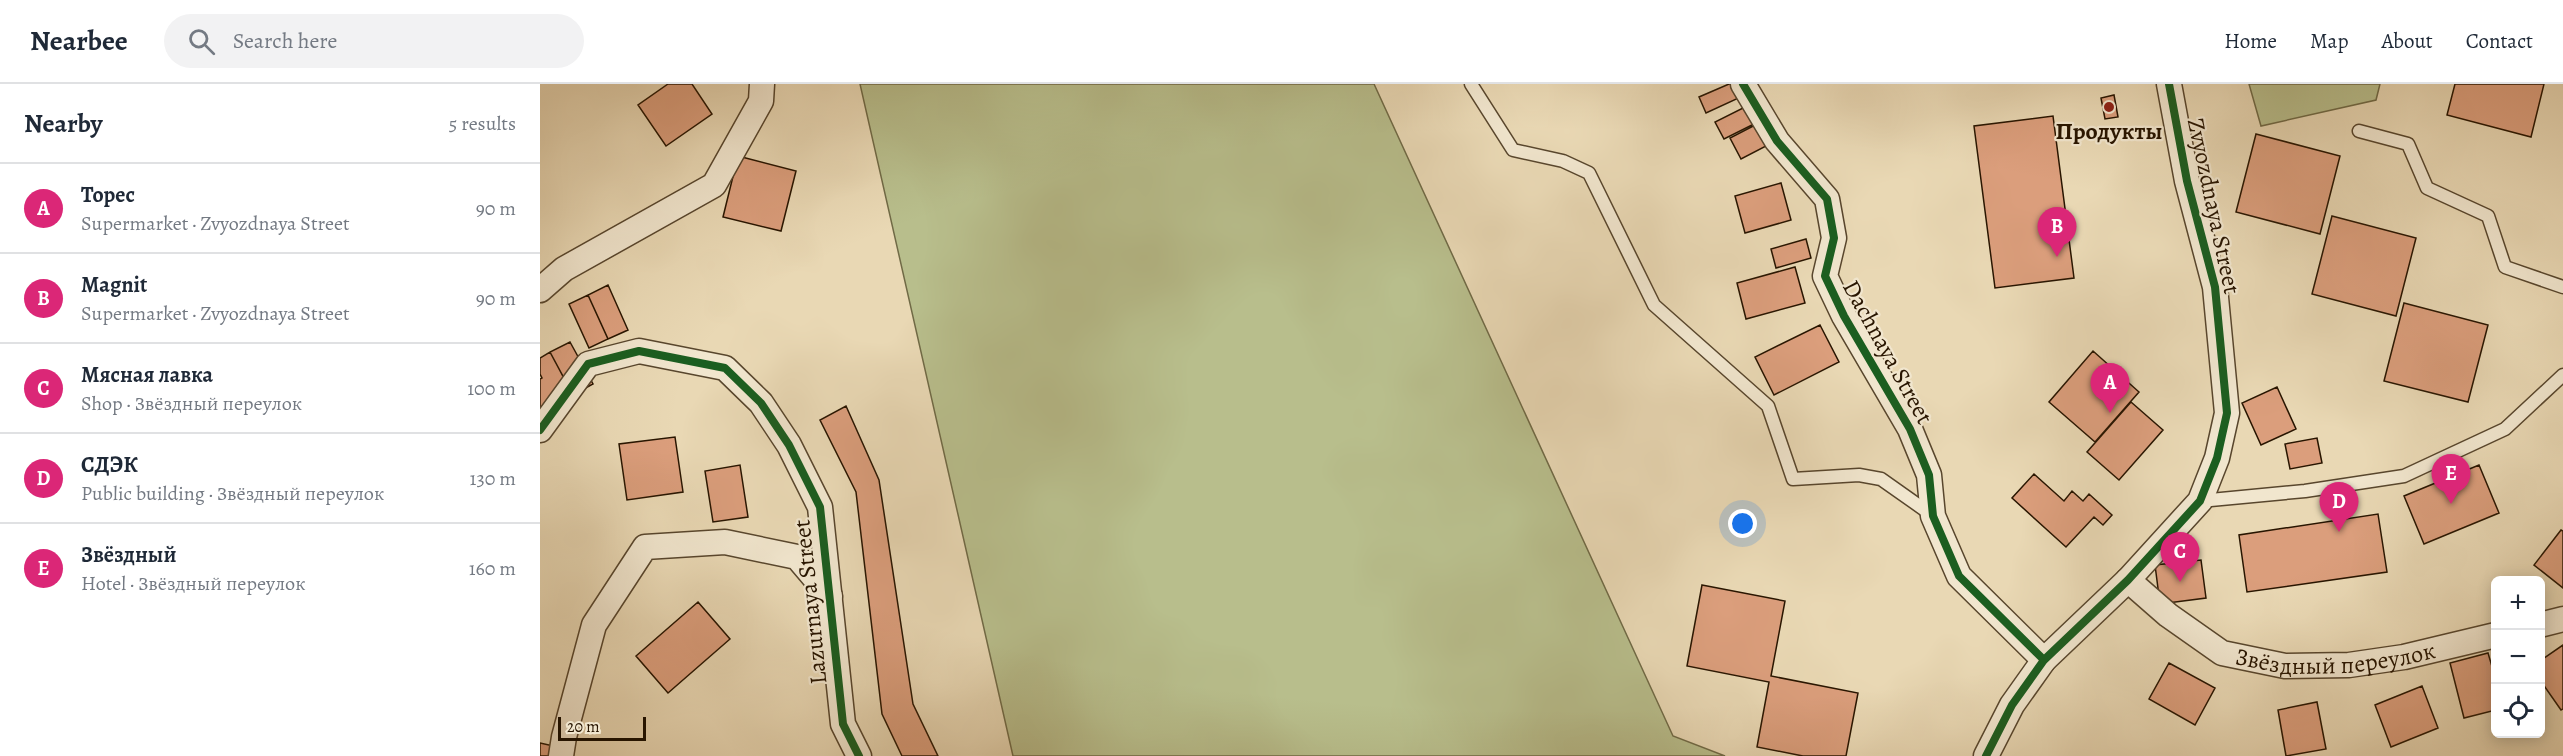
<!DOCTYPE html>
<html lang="en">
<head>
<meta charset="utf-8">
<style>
	body { margin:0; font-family:Alegreya,serif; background:#f2f2f3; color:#1f2937 }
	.controls { position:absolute; right:18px; bottom:18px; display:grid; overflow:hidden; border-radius:9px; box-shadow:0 3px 15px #0003 }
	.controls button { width:54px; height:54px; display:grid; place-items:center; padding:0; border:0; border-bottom:2px solid #e0e1e3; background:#fff; color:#1f2937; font:30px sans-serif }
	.scale { position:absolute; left:18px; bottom:15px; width:88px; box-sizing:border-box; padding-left:6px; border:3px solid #281500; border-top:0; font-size:16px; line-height:21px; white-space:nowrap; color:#281500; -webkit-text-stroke:4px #f1e6ce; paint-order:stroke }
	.you { position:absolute; left:1203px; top:440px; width:21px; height:21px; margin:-15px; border:4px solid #fff; border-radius:50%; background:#1a73e8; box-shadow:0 0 0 9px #1a73e833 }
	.badge { display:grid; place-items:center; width:39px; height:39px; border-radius:50%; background:#db2777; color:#fff; font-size:20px; font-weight:700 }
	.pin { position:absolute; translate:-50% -50px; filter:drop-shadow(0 2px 3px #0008) }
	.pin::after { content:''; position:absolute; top:32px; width:21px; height:18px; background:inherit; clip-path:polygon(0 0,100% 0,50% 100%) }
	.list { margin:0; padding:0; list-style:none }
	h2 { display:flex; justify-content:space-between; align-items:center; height:78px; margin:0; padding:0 24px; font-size:26px }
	h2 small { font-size:20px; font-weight:400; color:#747a83 }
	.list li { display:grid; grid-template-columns:39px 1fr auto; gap:18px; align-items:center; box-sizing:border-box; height:90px; padding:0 24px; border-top:2px solid #e0e1e3 }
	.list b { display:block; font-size:22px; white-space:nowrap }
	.list p { margin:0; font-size:20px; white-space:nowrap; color:#747a83 }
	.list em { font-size:20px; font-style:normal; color:#747a83 }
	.icon { flex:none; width:33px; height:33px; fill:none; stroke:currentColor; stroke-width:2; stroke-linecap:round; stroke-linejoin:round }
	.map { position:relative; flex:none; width:2023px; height:672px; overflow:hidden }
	header { display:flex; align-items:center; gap:36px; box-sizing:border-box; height:84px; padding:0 30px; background:#fff; border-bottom:2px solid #e0e1e3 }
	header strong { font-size:28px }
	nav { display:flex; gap:33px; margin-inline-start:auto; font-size:21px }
	.search { width:420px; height:54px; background:#f2f2f3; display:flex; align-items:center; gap:15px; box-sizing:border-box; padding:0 21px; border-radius:33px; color:#747a83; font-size:22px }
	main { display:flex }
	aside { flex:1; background:#fff }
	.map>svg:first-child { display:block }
</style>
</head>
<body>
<header>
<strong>Nearbee</strong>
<div class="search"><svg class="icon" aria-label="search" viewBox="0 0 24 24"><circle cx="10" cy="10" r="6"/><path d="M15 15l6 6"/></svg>Search here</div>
<nav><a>Home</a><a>Map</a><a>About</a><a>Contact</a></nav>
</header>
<main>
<aside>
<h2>Nearby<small>5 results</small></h2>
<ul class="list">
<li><span class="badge">A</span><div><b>Торес</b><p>Supermarket · Zvyozdnaya Street</p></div><em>90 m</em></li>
<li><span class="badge">B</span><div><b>Magnit</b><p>Supermarket · Zvyozdnaya Street</p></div><em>90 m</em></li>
<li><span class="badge">C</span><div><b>Мясная лавка</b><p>Shop · Звёздный переулок</p></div><em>100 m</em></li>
<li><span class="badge">D</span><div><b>СДЭК</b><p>Public building · Звёздный переулок</p></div><em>130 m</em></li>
<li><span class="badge">E</span><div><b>Звёздный</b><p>Hotel · Звёздный переулок</p></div><em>160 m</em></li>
</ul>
</aside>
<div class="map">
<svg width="2023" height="672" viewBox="0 0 2023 672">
	<rect width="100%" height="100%" fill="#e9d8b4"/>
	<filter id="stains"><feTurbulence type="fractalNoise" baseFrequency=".00333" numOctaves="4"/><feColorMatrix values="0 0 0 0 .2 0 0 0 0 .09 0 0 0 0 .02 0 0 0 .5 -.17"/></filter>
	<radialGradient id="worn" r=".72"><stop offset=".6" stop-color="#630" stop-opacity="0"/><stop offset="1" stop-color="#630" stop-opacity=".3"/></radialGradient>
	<path fill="#b8be8c" stroke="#706a46" stroke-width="1.5" d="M320 0H834L1133 652 1185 672H473Z
		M1709 0H1840L1836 16 1721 42Z"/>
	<path fill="#db9e7c" stroke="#281500" stroke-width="1.5" d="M128 0H152L172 30 126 62 98 21Z
		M1189 0H1197L1203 12 1166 29 1159 13Z
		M1915 0H2004L1991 53 1907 31Z
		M1574 11 1578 33 1565 35 1561 14Z
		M1207 22 1216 39 1184 55 1175 38Z
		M1513 32 1534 194 1455 204 1434 42Z
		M1219 39 1230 60 1201 75 1190 54Z
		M1716 50 1800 72 1780 150 1696 128Z
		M198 72 256 87 241 147 183 133Z
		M1241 99 1251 136 1205 149 1195 112Z
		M1792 132 1876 154 1856 232 1772 210Z
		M1266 155 1271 174 1236 184 1231 165Z
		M1255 183 1265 219 1206 235 1197 199Z
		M68 201 88 246 68 255 48 211Z
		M48 211 68 255 49 264 29 220Z
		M1864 219 1948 241 1928 318 1844 297Z
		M1280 241 1299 278 1234 311 1215 273Z
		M30 258 53 300 33 311 10 268Z
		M1553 267 1599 308 1555 358 1509 318Z
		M10 268 33 311 0 329V295L2 294 0 290V274Z
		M1737 303 1756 345 1721 361 1702 319Z
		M1591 318 1623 346 1579 396 1547 368Z
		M306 322 339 396 373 620 398 672H362L342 630 316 408 280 336Z
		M135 353 143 408 87 416 79 360Z
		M1777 354 1782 379 1750 385 1745 360Z
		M200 381 208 433 173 438 165 387Z
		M1939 381 1959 429 1884 460 1864 412Z
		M1494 390 1524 417 1532 407 1543 417 1549 410 1572 431 1563 441 1554 433 1526 463 1472 414Z
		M1838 430 1847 488 1707 508 1699 451Z
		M2021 446 2023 447V504L1994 481Z
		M1661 476 1666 514 1620 520 1615 481Z
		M1162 501 1245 517 1231 592 1318 609 1306 672H1263L1217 663 1229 598 1147 582Z
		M158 518 190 555 128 609 96 572Z
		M2023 561V625L2021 626 2000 596V577Z
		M1948 569 1956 596V626L1924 634 1910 579Z
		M1629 579 1675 604 1655 641 1609 615Z
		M1882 602 1898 644 1851 663 1835 621Z
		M1777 618 1786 665 1746 672 1738 626Z
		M0 659 18 663 16 672H0Z"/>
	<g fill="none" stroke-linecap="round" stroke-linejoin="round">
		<defs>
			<path id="lane" d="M931 0 973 66 1023 77 1049 89 1114 221 1228 322 1253 395 1319 391 1341 395 1392 431
				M1819 47 1868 60 1887 104 1948 132 1965 183 2023 203
				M1660 417 1765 407 1864 392 1965 345 2023 291"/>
			<g id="street">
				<path d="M1203 0 1237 57 1287 115 1294 154 1285 192 1304 232 1370 345 1389 391 1393 432 1419 492 1504 576"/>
				<path d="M0 206 24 185 174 101 221 17 222 0"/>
				<path d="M0 346 48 280 99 267 185 284 221 319 249 361 280 423 303 640 319 672"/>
				<path id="s1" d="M1588 496 1628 531 1682 569 1745 582 1809 581 1864 573 1956 551"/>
				<path d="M2000 541 2023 535"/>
				<path d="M21 672 24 653 54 541 105 463 185 458 257 473 290 512"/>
				<path d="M1446 672 1472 621 1504 576 1588 496 1660 417 1677 374 1687 329 1675 203 1647 97 1629 0"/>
			</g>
		</defs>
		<use href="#lane" stroke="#58462d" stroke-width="15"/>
		<use href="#street" stroke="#58462d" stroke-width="27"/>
		<use href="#lane" stroke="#f1e6ce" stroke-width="12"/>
		<use href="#street" stroke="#f1e6ce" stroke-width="24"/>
		<defs>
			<path id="cycleway" d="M1203 0 1237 57 1287 115 1294 154 1285 192 1304 232 1370 345 1389 391 1393 432 1419 492 1504 576
				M0 346 48 280 99 267 185 284 221 319 249 361 280 423 303 640 319 672
				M1446 672 1472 621 1504 576 1588 496 1660 417 1677 374 1687 329 1675 203 1647 97 1629 0"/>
		</defs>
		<use href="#cycleway" stroke="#f1e6ce" stroke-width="11"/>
		<use href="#cycleway" stroke="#1b5e20" stroke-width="8"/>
	</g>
	<circle fill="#8f2418" stroke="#f1e6ce" stroke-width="2" cx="1569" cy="23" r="6"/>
	<g text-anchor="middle" stroke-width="4.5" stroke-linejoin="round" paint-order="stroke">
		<g font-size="24" font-weight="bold" fill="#281500" stroke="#f1e6ce">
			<text x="1569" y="55">Продукты</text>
		</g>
		<g font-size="24" fill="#281500" stroke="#f1e6ce">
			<text transform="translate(1674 122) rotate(78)" y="8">Zvyozdnaya Street</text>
			<text transform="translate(1348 268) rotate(61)" y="8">Dachnaya Street</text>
			<text transform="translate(270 518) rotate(-96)" y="8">Lazurnaya Street</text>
			<text dy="8" stroke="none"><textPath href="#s1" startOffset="234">Звёздный переулок</textPath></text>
		</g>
	</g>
	<rect width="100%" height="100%" filter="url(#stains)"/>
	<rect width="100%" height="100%" fill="url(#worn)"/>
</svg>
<div class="controls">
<button>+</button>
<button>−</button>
<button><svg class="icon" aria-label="locate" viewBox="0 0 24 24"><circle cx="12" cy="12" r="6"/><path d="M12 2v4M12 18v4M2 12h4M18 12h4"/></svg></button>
</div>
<div class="scale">20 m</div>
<div class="you"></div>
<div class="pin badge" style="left:1570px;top:329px">A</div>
<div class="pin badge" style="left:1517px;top:173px">B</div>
<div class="pin badge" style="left:1640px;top:498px">C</div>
<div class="pin badge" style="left:1799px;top:448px">D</div>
<div class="pin badge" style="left:1911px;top:420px">E</div>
</div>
</main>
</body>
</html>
